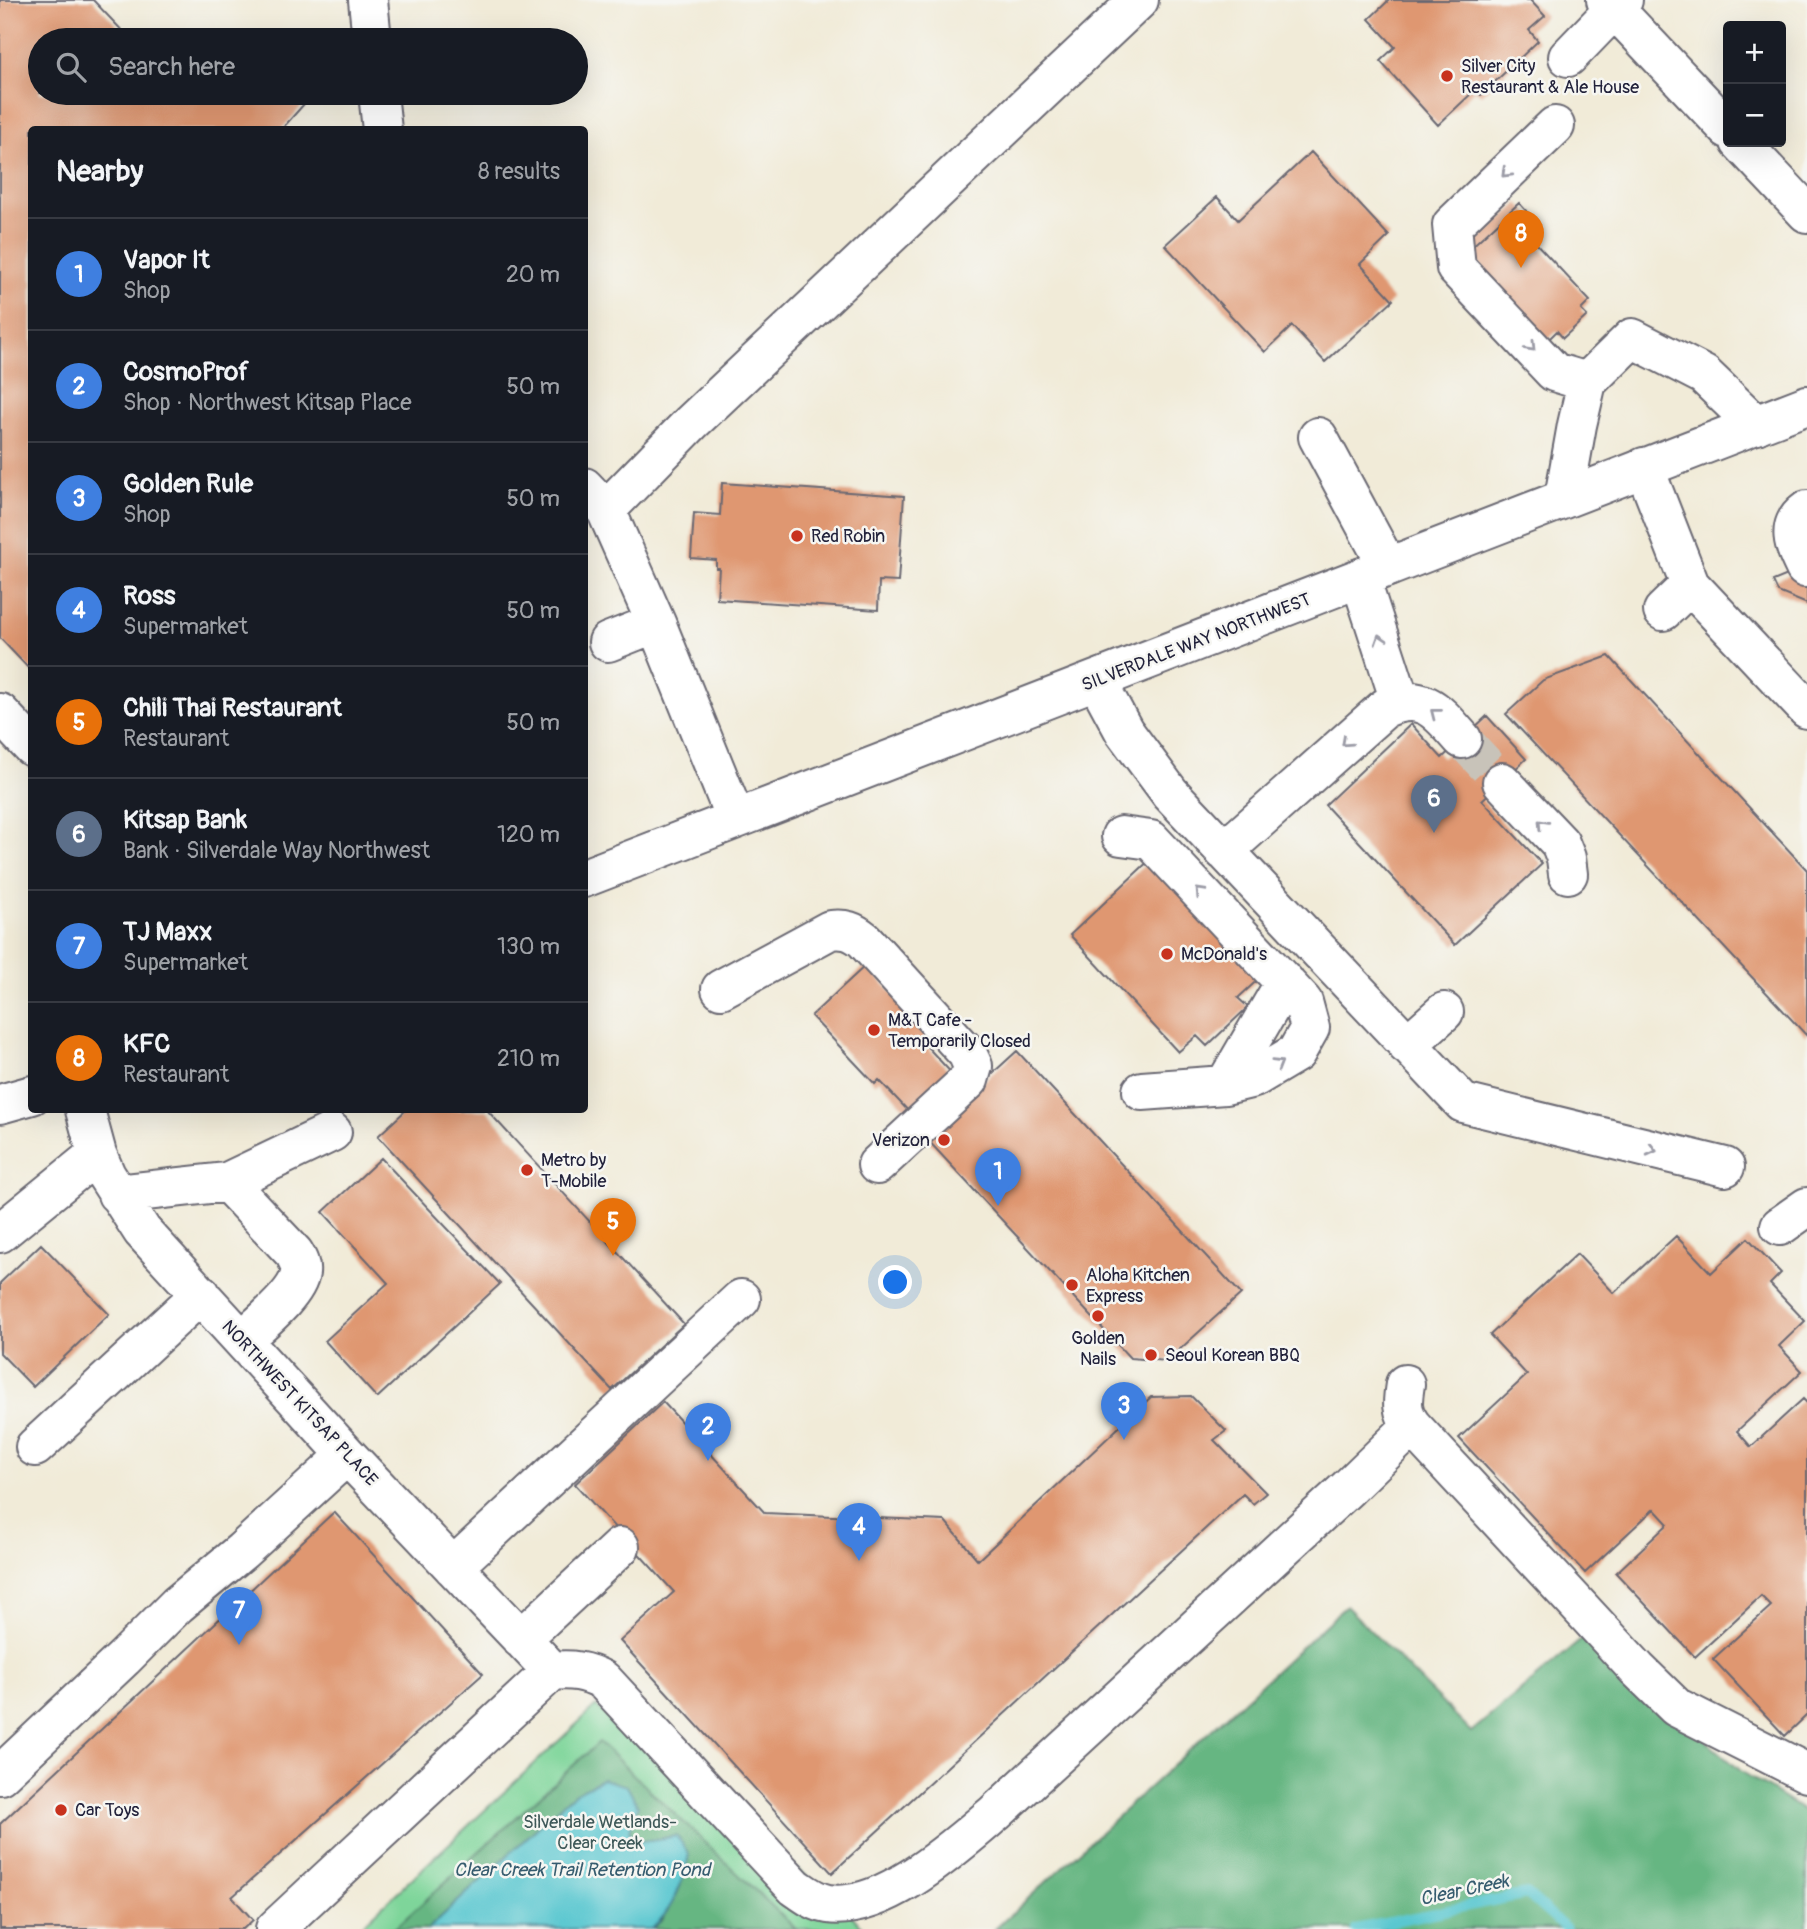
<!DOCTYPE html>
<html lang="en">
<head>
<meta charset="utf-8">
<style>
	body { margin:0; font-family:Pangolin,sans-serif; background:#20242c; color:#f1f3f6 }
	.controls { position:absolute; right:21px; top:21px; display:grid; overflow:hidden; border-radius:7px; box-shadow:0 7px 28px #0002 }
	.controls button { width:63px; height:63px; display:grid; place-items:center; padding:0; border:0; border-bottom:2px solid #363941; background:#171b24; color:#f1f3f6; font:35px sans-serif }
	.you { position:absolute; left:896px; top:1283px; width:24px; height:24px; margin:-18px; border:5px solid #fff; border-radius:50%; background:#1a73e8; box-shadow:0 0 0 10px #1a73e833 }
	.badge { display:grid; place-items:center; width:46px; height:46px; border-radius:50%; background:#b45309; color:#fff; font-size:23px; font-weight:700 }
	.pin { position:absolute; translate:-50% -58px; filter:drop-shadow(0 2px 4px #0008) }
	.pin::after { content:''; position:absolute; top:37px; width:24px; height:21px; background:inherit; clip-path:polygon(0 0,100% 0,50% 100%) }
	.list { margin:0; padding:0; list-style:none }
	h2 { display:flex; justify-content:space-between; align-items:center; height:91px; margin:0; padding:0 28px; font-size:30px }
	h2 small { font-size:23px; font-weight:400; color:#9ea1a6 }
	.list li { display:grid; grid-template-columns:46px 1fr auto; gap:21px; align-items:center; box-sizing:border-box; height:112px; padding:0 28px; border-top:2px solid #363941 }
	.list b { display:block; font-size:26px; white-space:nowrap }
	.list p { margin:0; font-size:23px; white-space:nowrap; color:#9ea1a6 }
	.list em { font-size:23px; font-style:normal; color:#9ea1a6 }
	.icon { flex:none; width:38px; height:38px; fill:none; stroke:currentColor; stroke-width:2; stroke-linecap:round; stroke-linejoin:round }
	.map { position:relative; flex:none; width:1807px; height:1929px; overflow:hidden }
	.search { position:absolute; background:#171b24; box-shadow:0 7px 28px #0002; left:28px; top:28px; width:560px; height:77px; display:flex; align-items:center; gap:18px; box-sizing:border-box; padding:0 24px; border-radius:38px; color:#9ea1a6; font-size:26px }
	.panel { position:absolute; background:#171b24; box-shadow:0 7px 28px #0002; left:28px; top:126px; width:560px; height:987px; border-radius:7px }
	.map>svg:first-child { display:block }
</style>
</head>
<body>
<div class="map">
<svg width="1807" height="1929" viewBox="0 0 1807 1929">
	<rect width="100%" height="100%" fill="#f6f6f2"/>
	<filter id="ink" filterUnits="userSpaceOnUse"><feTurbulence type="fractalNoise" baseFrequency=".0143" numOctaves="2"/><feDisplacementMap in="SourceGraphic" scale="14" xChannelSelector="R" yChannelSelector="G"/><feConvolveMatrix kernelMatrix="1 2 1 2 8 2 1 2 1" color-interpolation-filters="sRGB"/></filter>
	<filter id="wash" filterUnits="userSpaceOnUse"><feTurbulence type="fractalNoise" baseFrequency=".00686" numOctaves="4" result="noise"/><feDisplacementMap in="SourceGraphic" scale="28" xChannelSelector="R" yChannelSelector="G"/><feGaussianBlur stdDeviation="1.57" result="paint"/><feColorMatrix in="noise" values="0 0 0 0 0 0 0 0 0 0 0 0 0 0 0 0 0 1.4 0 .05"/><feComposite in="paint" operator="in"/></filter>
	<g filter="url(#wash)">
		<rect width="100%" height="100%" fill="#f1ebd8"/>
		<path fill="#7ed59a" stroke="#507c6a" stroke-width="2" d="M596 1706 841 1904 864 1929H358Z"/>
		<path fill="#66b682" stroke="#446c5e" stroke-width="2" d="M1346 1606 1471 1732 1587 1635 1741 1771 1807 1813V1929H995Z
			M599 1742 796 1929H652L663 1919 677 1836 636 1843 602 1779 574 1794 428 1929H394Z"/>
		<path fill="#5ac7d0" stroke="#3e7486" stroke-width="2" d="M602 1779 627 1786 638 1806 629 1831 636 1842 677 1836 689 1854C684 1883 674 1908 652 1929H428L574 1794Z"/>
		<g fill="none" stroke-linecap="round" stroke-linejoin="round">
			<path stroke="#5ac7d0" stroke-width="10" d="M1356 1929 1527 1894 1566 1929"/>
		</g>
		<g id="blocks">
			<path fill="#df9771" d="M0 0H93L131 40H40V93H293L304 104 281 130H32V672L0 638Z
				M1389 0H1530L1545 16 1529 30 1538 41 1481 95 1475 90 1438 125 1380 61 1395 47 1369 19Z
				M1311 152 1389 236 1360 264 1393 300 1325 362 1292 326 1265 352 1165 245 1217 197 1238 220Z
				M1519 203 1529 214 1519 225 1590 301 1581 310 1587 316 1563 338 1557 331 1548 340 1486 298 1499 286 1467 251Z
				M722 483 904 496 898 582 879 581 878 610 717 599 719 568H716V560L691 558 694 513 720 515Z
				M1807 567V604L1778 592 1773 581Z
				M1609 656 1807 870V1036L1506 714 1543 680Z
				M1487 716 1526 759 1482 800 1542 864 1455 945 1325 805 1411 724 1442 758Z
				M1154 856 1264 974 1238 998 1248 1007 1207 1046 1197 1036 1178 1052 1070 935Z
				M866 965 931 1034 922 1041 956 1078 914 1117 879 1080 875 1084 811 1016Z
				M1017 1051 1241 1294 1167 1361 1130 1358 924 1136Z
				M406 1110H487L684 1324 612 1390 378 1136Z
				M381 1158 500 1284 377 1398 325 1341 388 1283 323 1212Z
				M1676 1236 1711 1273 1748 1238 1781 1273 1770 1284 1805 1321 1779 1346 1802 1371 1737 1431 1751 1447 1803 1399 1807 1403V1715L1785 1736 1713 1659 1771 1606 1761 1596 1695 1657 1616 1573 1668 1524 1654 1509 1585 1573 1459 1438 1527 1375 1490 1335 1577 1254 1614 1293Z
				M41 1244 109 1314 33 1387 0 1353V1283Z
				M1191 1396 1226 1431 1214 1440 1266 1493 1253 1504 1243 1494 832 1873 620 1641 674 1592 575 1484 663 1402 765 1513 945 1521 978 1560 1151 1397Z
				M334 1512 483 1674 232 1897 253 1920 243 1929H0V1824Z"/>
		</g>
	</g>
	<g filter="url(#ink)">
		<use href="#blocks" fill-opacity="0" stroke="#6a6872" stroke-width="2"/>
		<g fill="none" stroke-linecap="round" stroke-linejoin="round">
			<path stroke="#c8c3b9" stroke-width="38" stroke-dasharray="38 19" stroke-linecap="butt" d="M1462 739 1502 782"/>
			<defs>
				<path id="minor" d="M368 0 372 40
					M1606 0 1728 129
					M1568 57 1623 0
					M378 93 382 130
					M1555 126 1452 225 1456 268 1554 372 1587 382
					M1740 142 1807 213
					M1318 437 1388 567
					M1644 467 1690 585 1807 709
					M584 487 606 510 656 623 735 818
					M1564 498 1577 425 1587 382 1632 338 1704 375 1756 425
					M606 510 691 423 1139 0
					M1805 568C1795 547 1784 526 1807 510
					M1360 578 1400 701
					M1663 611 1690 585
					M608 642 656 623
					M1097 681 1124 731 1170 793 1463 1103 1725 1167
					M0 713 32 747
					M1502 782 1560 843 1566 858 1568 874
					M1121 836 1151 840 1303 1002 1310 1028 1296 1053 1254 1078 1225 1085 1142 1091
					M1224 851 1385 708C1424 691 1438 712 1462 739
					M721 989 830 930C845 928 853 931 864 940L967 1053 973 1066 969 1080 877 1165
					M1407 1045 1444 1012
					M1225 1085 1285 982
					M85 1110 97 1154 106 1175 142 1231 347 1455 552 1671
					M227 1182 294 1253C298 1260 301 1265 300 1273 297 1295 258 1325 242 1340
					M117 1194 227 1182 332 1132
					M1780 1226 1807 1207
					M0 1233 97 1154
					M1405 1384C1402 1403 1401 1411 1412 1426L1637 1669 1676 1707 1807 1773
					M35 1447 201 1294
					M453 1567 741 1299
					M521 1639 620 1547
					M0 1775 124 1658 177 1605 242 1551 347 1455
					M275 1929 552 1671C572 1669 586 1671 603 1680L795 1887C805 1894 815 1902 828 1904 884 1912 956 1846 995 1813L1348 1488 1412 1426"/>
				<path id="major" d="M584 878 1807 405
					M0 1104 32 1095"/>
			</defs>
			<use href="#minor" stroke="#6a6872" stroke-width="42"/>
			<use href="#major" stroke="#6a6872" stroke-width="42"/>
			<use href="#minor" stroke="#fff" stroke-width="38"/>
			<use href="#major" stroke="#fff" stroke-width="38"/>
		</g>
		<defs><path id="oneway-chevron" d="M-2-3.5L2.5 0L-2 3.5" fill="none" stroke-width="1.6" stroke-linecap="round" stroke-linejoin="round" transform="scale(1.75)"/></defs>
		<g stroke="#9c9ca7">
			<use href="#oneway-chevron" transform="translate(1506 173) rotate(136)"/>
			<use href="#oneway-chevron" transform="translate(1531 347) rotate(46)"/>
			<use href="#oneway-chevron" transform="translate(1380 639) rotate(-108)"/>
			<use href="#oneway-chevron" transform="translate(1435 713) rotate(-142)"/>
			<use href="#oneway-chevron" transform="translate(1346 742) rotate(138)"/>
			<use href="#oneway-chevron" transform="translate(1542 824) rotate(-133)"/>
			<use href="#oneway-chevron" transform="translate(1200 892) rotate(-133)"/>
			<use href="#oneway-chevron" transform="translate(1278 1064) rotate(-31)"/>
			<use href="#oneway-chevron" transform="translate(1652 1150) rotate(14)"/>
		</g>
	</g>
	<g fill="#c8321e" stroke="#f6f6f2" stroke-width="2.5">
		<circle cx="1447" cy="76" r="7"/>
		<circle cx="797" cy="536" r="7"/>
		<circle cx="1167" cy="954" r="7"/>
		<circle cx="874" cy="1030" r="7"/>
		<circle cx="944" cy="1140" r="7"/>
		<circle cx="527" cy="1170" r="7"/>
		<circle cx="1072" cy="1285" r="7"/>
		<circle cx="1098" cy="1316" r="7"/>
		<circle cx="1151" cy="1355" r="7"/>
		<circle cx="61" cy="1810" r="7"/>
	</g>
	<g text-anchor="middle" stroke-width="5" stroke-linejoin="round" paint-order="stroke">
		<g font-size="18" fill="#22223b" stroke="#f6f6f2" text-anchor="start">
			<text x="1461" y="72">Silver City<tspan x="1461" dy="21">Restaurant &amp; Ale House</tspan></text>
			<text x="811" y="542">Red Robin</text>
			<text x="1181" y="960">McDonald's</text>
			<text x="888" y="1026">M&amp;T Cafe -<tspan x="888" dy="21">Temporarily Closed</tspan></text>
			<text x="930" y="1146" text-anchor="end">Verizon</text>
			<text x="541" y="1166">Metro by<tspan x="541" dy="21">T-Mobile</tspan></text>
			<text x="1086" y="1281">Aloha Kitchen<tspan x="1086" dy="21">Express</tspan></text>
			<text x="1098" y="1344" text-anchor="middle">Golden<tspan x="1098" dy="21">Nails</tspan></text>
			<text x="1165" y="1361">Seoul Korean BBQ</text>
			<text x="75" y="1816">Car Toys</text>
		</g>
		<g font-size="18" fill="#22223b" stroke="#f6f6f2">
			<text transform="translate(1196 642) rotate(-21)" y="6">SILVERDALE WAY NORTHWEST</text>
			<text transform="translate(300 1403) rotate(47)" y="6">NORTHWEST KITSAP PLACE</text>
		</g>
		<g font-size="18" fill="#3e5858" stroke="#f6f6f2">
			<text x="600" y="1828">Silverdale Wetlands-<tspan x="600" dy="21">Clear Creek</tspan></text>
		</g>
		<g font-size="19" font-style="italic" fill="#365c6f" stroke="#f6f6f2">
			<text x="582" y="1876">Clear Creek Trail Retention Pond</text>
			<text transform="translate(1464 1889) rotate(-12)" y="7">Clear Creek</text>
		</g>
	</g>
</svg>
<div class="controls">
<button>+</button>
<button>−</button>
</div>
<div class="you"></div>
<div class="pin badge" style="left:998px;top:1206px;background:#3f7fe0">1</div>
<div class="pin badge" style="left:708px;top:1461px;background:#3f7fe0">2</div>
<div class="pin badge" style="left:1124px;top:1440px;background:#3f7fe0">3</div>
<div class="pin badge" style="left:859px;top:1561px;background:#3f7fe0">4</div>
<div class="pin badge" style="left:613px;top:1256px;background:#e8710a">5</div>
<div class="pin badge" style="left:1434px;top:833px;background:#5c6f8a">6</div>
<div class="pin badge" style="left:239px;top:1645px;background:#3f7fe0">7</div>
<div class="pin badge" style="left:1521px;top:268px;background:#e8710a">8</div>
<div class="search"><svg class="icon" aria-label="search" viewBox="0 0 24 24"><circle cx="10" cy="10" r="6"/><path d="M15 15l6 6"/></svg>Search here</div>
<section class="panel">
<h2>Nearby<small>8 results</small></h2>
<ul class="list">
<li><span class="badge" style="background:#3f7fe0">1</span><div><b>Vapor It</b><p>Shop</p></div><em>20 m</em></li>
<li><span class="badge" style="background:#3f7fe0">2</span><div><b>CosmoProf</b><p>Shop · Northwest Kitsap Place</p></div><em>50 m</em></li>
<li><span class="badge" style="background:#3f7fe0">3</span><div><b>Golden Rule</b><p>Shop</p></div><em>50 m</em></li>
<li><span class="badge" style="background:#3f7fe0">4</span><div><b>Ross</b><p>Supermarket</p></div><em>50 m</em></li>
<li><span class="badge" style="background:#e8710a">5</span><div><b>Chili Thai Restaurant</b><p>Restaurant</p></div><em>50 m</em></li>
<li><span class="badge" style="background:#5c6f8a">6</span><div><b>Kitsap Bank</b><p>Bank · Silverdale Way Northwest</p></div><em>120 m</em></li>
<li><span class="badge" style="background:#3f7fe0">7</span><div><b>TJ Maxx</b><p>Supermarket</p></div><em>130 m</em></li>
<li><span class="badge" style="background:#e8710a">8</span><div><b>KFC</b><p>Restaurant</p></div><em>210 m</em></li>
</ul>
</section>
</div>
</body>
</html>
